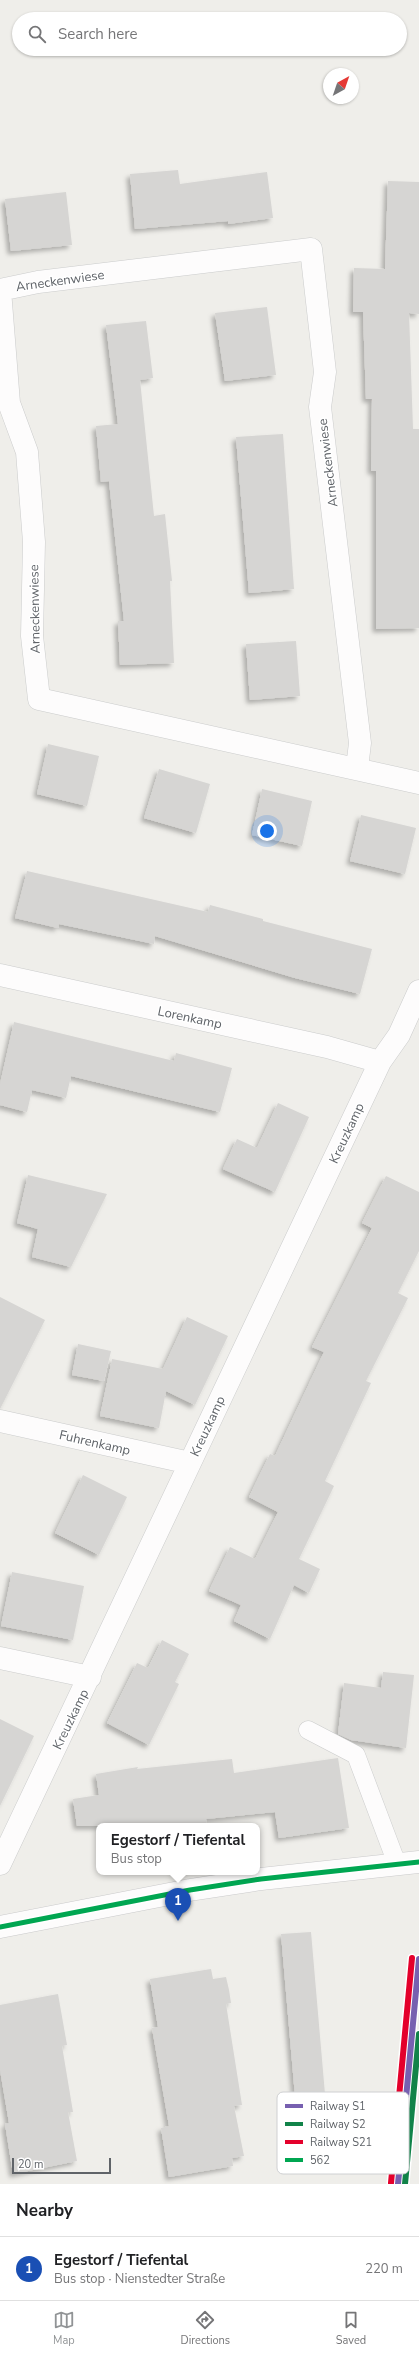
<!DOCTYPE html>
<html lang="en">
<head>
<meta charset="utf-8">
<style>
	body { margin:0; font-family:"Nunito Sans",sans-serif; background:#f6f6f6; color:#202124 }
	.compass { position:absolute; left:323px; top:68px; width:36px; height:36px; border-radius:50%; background:#fff; box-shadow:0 1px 3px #0004; rotate:40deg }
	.scale { position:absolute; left:12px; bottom:10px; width:99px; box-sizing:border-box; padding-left:4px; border:2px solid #5f6368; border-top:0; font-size:11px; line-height:14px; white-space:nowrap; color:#5f6368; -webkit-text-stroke:3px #fff; paint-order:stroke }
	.you { position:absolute; left:267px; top:831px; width:14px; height:14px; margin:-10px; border:3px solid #fff; border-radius:50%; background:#1a73e8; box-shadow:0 0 0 6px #1a73e833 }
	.badge { display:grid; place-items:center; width:26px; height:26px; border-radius:50%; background:#919496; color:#fff; font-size:13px; font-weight:700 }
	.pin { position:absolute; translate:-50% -33px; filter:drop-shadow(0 1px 2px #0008) }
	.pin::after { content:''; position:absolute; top:21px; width:14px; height:12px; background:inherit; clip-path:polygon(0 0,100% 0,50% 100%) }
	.popup { position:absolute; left:96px; top:1823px; width:164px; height:52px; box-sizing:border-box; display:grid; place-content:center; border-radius:8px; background:#fff; filter:drop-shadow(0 1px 3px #0005); font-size:13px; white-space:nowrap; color:#757577 }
	.popup b { font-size:15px; color:#202124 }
	.popup::after { content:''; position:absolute; left:50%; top:100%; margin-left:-8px; border:8px solid transparent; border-top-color:#fff }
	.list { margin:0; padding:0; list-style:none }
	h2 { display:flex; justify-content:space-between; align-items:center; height:52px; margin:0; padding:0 16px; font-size:17px }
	h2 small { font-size:13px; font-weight:400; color:#757577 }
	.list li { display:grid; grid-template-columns:26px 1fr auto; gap:12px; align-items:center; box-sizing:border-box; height:64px; padding:0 16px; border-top:1px solid #e0e0e0 }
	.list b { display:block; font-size:15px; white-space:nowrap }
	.list p { margin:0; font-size:13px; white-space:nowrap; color:#757577 }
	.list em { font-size:13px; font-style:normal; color:#757577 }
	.icon { flex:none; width:22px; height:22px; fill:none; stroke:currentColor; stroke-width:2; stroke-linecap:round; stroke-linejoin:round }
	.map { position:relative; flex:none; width:419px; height:2184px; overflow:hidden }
	.search { position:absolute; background:#fff; box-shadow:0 1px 3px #0004; left:12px; right:12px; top:12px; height:44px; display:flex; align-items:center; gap:10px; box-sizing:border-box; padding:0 14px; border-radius:22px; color:#757577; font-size:15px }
	.sheet { height:116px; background:#fff }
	nav { display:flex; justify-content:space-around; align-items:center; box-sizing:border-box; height:56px; border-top:1px solid #e0e0e0; background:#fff; font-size:11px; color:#757577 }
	nav a { display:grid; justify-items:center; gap:2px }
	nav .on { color:#919496 }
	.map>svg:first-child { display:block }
</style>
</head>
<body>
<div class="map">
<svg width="419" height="2184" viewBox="0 0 419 2184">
	<defs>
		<filter id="shadow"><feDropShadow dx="-3.5" dy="3.5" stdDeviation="2" flood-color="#0004"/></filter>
	</defs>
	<rect width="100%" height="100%" fill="#efeeea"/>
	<path fill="#d6d5d3" filter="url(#shadow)" d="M178 170 180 184 267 172 273 218 228 224V221L135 229 130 174Z
		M388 181 419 182V314L409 313 413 429H419V628L376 629V471H371L372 399H366L363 312H353L354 268 385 269Z
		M66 192 72 245 11 251 5 199Z
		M267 307 276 375 225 381 215 313Z
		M146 321 153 378 140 380 154 516 165 514 172 581H170L174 663 120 665 118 621H124L109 481 101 482 96 426 118 424 106 325Z
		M283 434 294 589 249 593 236 437Z
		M296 641 300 696 250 700 246 644Z
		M48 744 99 756 87 806 37 794Z
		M159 769 210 784 196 833 144 818Z
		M262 789 312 801 302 846 252 835Z
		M361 815 416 828 405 874 350 861Z
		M27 871 208 912 210 905 263 919V921L372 949 360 994 295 978 155 936 154 944 59 924 58 928 15 918Z
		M14 1022 174 1061 176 1053 232 1068 220 1112 71 1076 66 1098 32 1090 27 1112 0 1105V1084Z
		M278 1103 309 1117 275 1192 223 1169 237 1139 257 1148Z
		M28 1175 107 1194 71 1267 32 1257 38 1229 17 1223Z
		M386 1176 419 1192V1251L398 1293 408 1298 366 1381 371 1383 325 1481 334 1486 299 1559 320 1569 309 1593 294 1585 270 1639 234 1621 241 1605 209 1591 230 1547 255 1559 278 1512 249 1497 270 1454 275 1456 324 1352 312 1347 372 1228 362 1223Z
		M0 1297 45 1320 0 1409Z
		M187 1317 228 1336 195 1405 166 1391 159 1428 100 1416 112 1359 163 1369Z
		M78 1344 111 1351 104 1381 72 1375Z
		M83 1475 127 1497 99 1555 55 1533Z
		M12 1572 84 1586 73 1640 1 1626Z
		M162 1640 189 1654 175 1682 179 1684 149 1745 107 1723 137 1663 148 1668Z
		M383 1672 414 1675 406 1748 351 1740 338 1734 344 1683 381 1688Z
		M0 1719 34 1736 0 1806Z
		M338 1758 349 1828 279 1838 275 1812 206 1819 207 1826H77L73 1799 99 1795 96 1774 138 1767 137 1769 232 1759 234 1773Z
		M311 1932 331 2164 301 2166 281 1934Z
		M211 1969 213 1979 226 1977 229 1990 231 2003 226 2004 242 2105 234 2106 244 2156 232 2158 233 2166 169 2177 161 2128 169 2126 152 2028 158 2027 150 1979Z
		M58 1994 67 2045 62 2046 73 2112H68L77 2161 13 2174 5 2124 9 2123 0 2070V2005Z"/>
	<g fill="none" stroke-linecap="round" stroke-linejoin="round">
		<defs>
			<path id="service" d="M308 1730 356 1755 397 1864"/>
			<path id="minor" d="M357 768 360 743 320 407 325 372 311 249 38 282 0 290 9 403 27 452 34 542 32 636 39 699 419 783
				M0 975 327 1047 380 1062
				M0 1421 190 1463
				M0 1658 90 1677
				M0 1864 380 1062 399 1035 419 991"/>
			<path id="secondary" d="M0 1927 190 1890 261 1879 419 1862"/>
		</defs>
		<use href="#service" stroke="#cbcccc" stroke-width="19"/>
		<use href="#minor" stroke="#cbcccc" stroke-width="23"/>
		<use href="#secondary" stroke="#cacacb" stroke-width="23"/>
		<use href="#service" stroke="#fdfcfc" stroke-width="18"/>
		<use href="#minor" stroke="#fdfcfc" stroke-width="22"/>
		<use href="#secondary" stroke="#fdfcfc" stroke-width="22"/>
		<defs>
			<path id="bus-1" d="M0 1927 190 1890 261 1879 419 1862"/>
		</defs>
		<use href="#bus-1" stroke="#fff" stroke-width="8"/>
		<use href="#bus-1" stroke="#00a651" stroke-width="5"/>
		<defs>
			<path id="rail-1" d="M398 2184 419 1959"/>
			<path id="rail-2" d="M405 2184 419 2034"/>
			<path id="rail-3" d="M391 2183 412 1958"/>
		</defs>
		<use href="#rail-1" stroke="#fff" stroke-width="9"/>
		<use href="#rail-2" stroke="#fff" stroke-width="9"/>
		<use href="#rail-3" stroke="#fff" stroke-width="9"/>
		<use href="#rail-1" stroke="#7760b0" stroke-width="6"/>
		<use href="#rail-2" stroke="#118349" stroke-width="6"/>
		<use href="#rail-3" stroke="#e4002b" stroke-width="6"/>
	</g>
	<g text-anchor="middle" stroke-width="3" stroke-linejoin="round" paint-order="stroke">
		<g font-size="13" fill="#5f6368" stroke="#fff">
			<text transform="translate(60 280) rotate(-8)" y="5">Arneckenwiese</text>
			<text transform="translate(327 463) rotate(-97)" y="5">Arneckenwiese</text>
			<text transform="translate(34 609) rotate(-91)" y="5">Arneckenwiese</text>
			<text transform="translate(190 1017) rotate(12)" y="5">Lorenkamp</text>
			<text transform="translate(346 1133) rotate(-65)" y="5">Kreuzkamp</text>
			<text transform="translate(207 1426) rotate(-65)" y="5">Kreuzkamp</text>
			<text transform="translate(95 1442) rotate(13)" y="5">Fuhrenkamp</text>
			<text transform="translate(70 1719) rotate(-64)" y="5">Kreuzkamp</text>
		</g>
	</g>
	<rect x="277" y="2092" width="132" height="82" rx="6" fill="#fff" stroke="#cfd0d2" stroke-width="1"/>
	<rect x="285" y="2104" width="18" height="4" fill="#7760b0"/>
	<rect x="285" y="2122" width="18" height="4" fill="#118349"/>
	<rect x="285" y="2140" width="18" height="4" fill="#e4002b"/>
	<rect x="285" y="2158" width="18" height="4" fill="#00a651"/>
	<g font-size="11" fill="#5f6368">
		<text x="310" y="2110">Railway S1</text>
		<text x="310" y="2128">Railway S2</text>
		<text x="310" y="2146">Railway S21</text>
		<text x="310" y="2164">562</text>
	</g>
</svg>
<svg class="compass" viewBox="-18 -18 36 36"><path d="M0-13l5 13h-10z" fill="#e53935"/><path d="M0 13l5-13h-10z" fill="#757577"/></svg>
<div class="scale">20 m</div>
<div class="you"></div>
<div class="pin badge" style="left:178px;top:1921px;background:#1a4fb4">1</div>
<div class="popup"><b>Egestorf / Tiefental</b>Bus stop</div>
<div class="search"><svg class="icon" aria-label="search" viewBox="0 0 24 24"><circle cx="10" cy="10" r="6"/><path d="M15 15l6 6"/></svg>Search here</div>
</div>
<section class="sheet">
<h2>Nearby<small></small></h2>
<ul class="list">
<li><span class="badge" style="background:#1a4fb4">1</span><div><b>Egestorf / Tiefental</b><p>Bus stop · Nienstedter Straße</p></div><em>220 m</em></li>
</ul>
</section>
<nav>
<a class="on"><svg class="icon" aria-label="map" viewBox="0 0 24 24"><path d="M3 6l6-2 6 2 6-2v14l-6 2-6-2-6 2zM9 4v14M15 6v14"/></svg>Map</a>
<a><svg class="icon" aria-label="directions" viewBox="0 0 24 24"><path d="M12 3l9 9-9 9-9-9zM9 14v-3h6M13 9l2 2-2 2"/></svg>Directions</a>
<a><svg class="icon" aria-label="saved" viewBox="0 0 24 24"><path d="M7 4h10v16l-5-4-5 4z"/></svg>Saved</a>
</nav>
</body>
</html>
